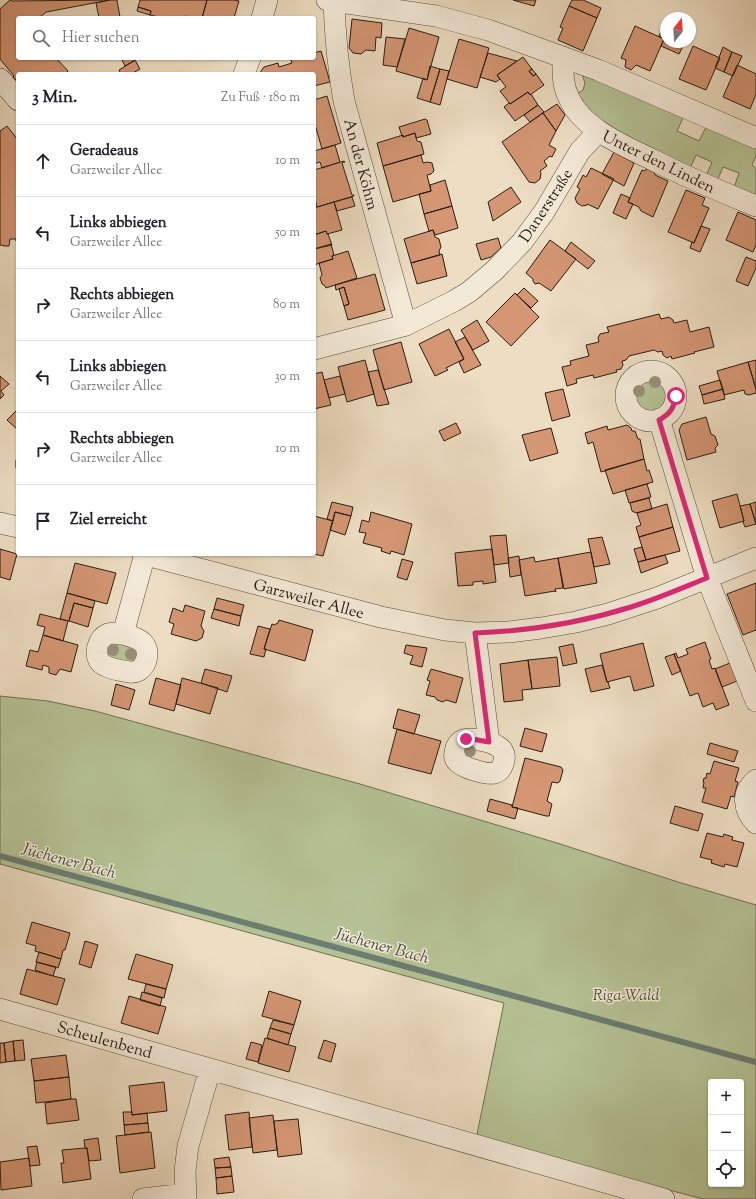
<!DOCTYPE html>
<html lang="de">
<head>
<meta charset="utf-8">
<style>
	body { margin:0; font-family:"Sorts Mill Goudy",serif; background:#f6f6f6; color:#202124 }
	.controls { position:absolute; right:12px; bottom:12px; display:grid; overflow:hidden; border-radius:4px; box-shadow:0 1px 3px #0004 }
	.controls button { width:36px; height:36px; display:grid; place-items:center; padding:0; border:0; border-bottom:1px solid #e0e0e0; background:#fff; color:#202124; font:20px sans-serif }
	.compass { position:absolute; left:660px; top:12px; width:36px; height:36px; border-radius:50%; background:#fff; box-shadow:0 1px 3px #0004; rotate:17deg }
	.stop { position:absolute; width:12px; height:12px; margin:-9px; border:3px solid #db2777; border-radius:50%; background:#fff }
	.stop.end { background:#db2777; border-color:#fff; box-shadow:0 1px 4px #0008 }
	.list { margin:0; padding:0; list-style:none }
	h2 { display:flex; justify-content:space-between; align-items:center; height:52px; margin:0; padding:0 16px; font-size:17px }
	h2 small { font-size:13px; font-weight:400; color:#757577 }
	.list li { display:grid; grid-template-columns:26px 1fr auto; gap:12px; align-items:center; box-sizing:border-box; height:72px; padding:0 16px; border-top:1px solid #e0e0e0 }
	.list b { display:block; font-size:15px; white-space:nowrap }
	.list p { margin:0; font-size:13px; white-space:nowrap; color:#757577 }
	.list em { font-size:13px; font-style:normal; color:#757577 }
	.icon { flex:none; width:22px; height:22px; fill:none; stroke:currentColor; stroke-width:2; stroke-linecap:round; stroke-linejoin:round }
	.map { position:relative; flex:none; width:756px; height:1199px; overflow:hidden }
	.search { position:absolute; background:#fff; box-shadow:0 1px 3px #0004; left:16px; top:16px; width:300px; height:44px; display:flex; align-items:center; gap:10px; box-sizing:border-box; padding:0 14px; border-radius:4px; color:#757577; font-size:15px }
	.panel { position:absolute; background:#fff; box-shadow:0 1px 3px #0004; left:16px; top:72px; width:300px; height:484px; border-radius:4px }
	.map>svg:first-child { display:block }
</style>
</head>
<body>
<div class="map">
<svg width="756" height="1199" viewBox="0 0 756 1199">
	<rect width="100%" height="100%" fill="#edddc2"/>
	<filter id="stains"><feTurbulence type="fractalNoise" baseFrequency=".005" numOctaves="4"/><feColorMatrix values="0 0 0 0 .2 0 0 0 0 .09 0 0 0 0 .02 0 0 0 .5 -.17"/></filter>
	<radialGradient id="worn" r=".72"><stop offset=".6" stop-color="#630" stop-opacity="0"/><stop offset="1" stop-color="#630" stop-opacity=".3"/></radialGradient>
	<path fill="#b5c295" stroke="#6e7056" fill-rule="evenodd" d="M582 74 684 116 677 131 699 141 706 127 756 149V156L752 165 756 168V196L734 188 739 173 723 167 717 181 706 176 712 162 696 155 690 169 631 139 590 113 578 93 583 90 585 83Z
		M634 395a18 18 0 1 1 36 0a18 18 0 1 1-36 0Z
		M114 641 140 650 135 664 109 657 105 647Z
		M0 696 48 701 95 711 360 784 557 843 678 882 756 905V1199H703L476 1139 504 1003 0 864ZM711 1082H741V1184H711Z"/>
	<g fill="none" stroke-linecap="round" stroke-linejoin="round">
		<path stroke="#6c7d71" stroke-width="6" d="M0 856 756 1062"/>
	</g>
	<path fill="#d49673" stroke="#271d16" d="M10 0 12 1 110 0 46 12 39 18H18V58H56L68 71 65 74H18V82L13 77 14 76 0 59V9Z
		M110 0H117L120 17 99 18 96 3Z
		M140 0H207L202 18H193L185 16 184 18H162L150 15 151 11 138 7Z
		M207 0H234L239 1 234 18H202Z
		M513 0H536L534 6Z
		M572 0H583L601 8 597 18 569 6Z
		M569 6 597 18 583 51 558 40 563 28 560 27Z
		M138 7 151 11 150 15 137 11Z
		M352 19 382 23 381 38 376 37 375 51 366 50 361 54 353 53 349 48Z
		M666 20V42H685L679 54 661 46 664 39 659 36Z
		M635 26 664 39 650 71 636 65 631 70 625 67 626 60 621 58Z
		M409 28 439 37 427 80 396 71Z
		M386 37 405 39 397 67 383 65Z
		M459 39 489 48 477 88 447 79Z
		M693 46 720 58 706 90 679 79Z
		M723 47 732 52 724 72 715 68Z
		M321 51 330 82 314 86V74H259L264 67 278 63 279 67 292 63 291 60 297 58H314V53Z
		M732 52 742 56 733 76 724 72Z
		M488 53 517 61 497 75 500 79 496 82 480 77Z
		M523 57 532 69 529 71 533 76 536 74 544 85 530 95 528 92 510 104 500 91 506 87 497 75Z
		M121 58H139L125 66Z
		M135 60 140 69 131 74H121L119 70Z
		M737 65 756 74V94L750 109 723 97Z
		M430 66 440 69 430 102 417 98 423 78 427 80Z
		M440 69 449 71 440 105 430 102Z
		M532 69 536 74 533 76 529 71Z
		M528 92 530 95 531 94 538 105 515 121 504 107 509 103 510 104Z
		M327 96 341 143 322 149 314 121V100Z
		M557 104 565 115 556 131 543 113Z
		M538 105 544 112 530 122 524 115Z
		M543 113 556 131 549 145 556 149 552 157 550 156 544 161 547 166 540 171 541 173 540 179 535 183 529 182 502 142Z
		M425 119 427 120 431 134 416 138 415 133 403 137V135L402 136 399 127Z
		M7 126 18 140V241H16V239H10L9 246H5L0 245V131Z
		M415 133 417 141 421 142 424 154 383 166 377 143 403 135V137Z
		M335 145 340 162 322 168 320 162 314 164V151Z
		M614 152 634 163 624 186 602 174Z
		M421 155 423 163 427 162 432 163 434 171 431 174 427 175 431 191 393 202 383 166Z
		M344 161 345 162 342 163 352 195H354V196L317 207 314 195V170Z
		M591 168 614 179 598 209 587 204V205L582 206 577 203 575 198 580 189 577 187 583 175 586 177Z
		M647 169 654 172 655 175 668 181 653 217 641 211 639 207 628 202 642 170 644 171Z
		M445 180 452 206 424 214 419 194 431 191 430 185Z
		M511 187 521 202 493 221 488 202Z
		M686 190 705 198 702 205 709 208 694 243 668 232Z
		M621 194 630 198 628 202 633 204 626 219 613 213Z
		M352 197 355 206 337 211 334 202Z
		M334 202 342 230 327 234 326 231 314 235V208Z
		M452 206 458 228 435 235 433 230 429 231 424 214Z
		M738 212 756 220V245L753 252 726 240Z
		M701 226 710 229 700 252 690 248 692 242 694 243Z
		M433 230 435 237 439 239 441 247 439 251 440 255 411 263 404 239Z
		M326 231 327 234H328L332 245 314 249V235Z
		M498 238 501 248 491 257 481 260 476 244Z
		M550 240 576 259 551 291 539 283 535 284 533 281V279L526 273Z
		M571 242 595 261 588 269 565 251Z
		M331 244 334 255 332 256 333 259 314 265V249Z
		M348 251 357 278 326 288 325 286 322 284 320 278 322 275 319 263 333 259 332 256Z
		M442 254 447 276 417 284 411 263Z
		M746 257 756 261V268L748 286 736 281Z
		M375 274 385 310 348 320 344 306 349 304 344 287 336 290 335 285Z
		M344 287 349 304 344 306 339 289Z
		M524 288 538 301 531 308 517 295Z
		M515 293 539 317 511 346 486 322Z
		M659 314 661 319 669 317 673 320 674 323 687 320 690 332 709 327 714 347 694 352 695 353 672 359 671 356 667 358 663 355 662 351 658 352 654 350 629 356 626 360 622 361 623 365 621 369 616 370 617 372 594 378 593 375 576 379 577 383 567 386 562 367 571 365 570 361 589 356 586 345 599 342 598 338 600 334 609 332 607 327Z
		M477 320 489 341 473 350 461 330Z
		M449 329 464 359 446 368 448 370 435 376 419 344Z
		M465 337 481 365 464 373 459 362 464 359 455 342Z
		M401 342 412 382 384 390 373 350Z
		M365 360 374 394 347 402 338 367Z
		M756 360V389L748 362Z
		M748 362 756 389V393L749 395 745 394 744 390 724 395 717 371Z
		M378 370 389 404 377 406 368 372Z
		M322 372 331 405 314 409V374Z
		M0 376 9 384 1 391 4 395 0 399Z
		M340 376 345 394 329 398 324 380Z
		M720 380 723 389 702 395 699 386Z
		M563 389 570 416 552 421 545 393Z
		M723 389 725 399 704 404 702 395Z
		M18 409V430L7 420Z
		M706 417 711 434 715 436 718 445 715 448 716 452 687 460 679 430 682 424Z
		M456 423 461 433 444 441 439 431Z
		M627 425 631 428 632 431H635L638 439H640L644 459 601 472 593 442 588 444 585 433 607 426 608 430Z
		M551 428 558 453 530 461 522 435Z
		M18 459V467L16 468V460Z
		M644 459 647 471 649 470 653 482 613 494 605 470Z
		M647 484 651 497 629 503 625 490Z
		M737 494 744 521 720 528 712 501Z
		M649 498 652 509 636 513 632 511 630 503Z
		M332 502 353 507 351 516 335 512 333 521 327 519Z
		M756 502V524L750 504Z
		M667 504 673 527 639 537 636 527 641 525 637 513Z
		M750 504 756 524 745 527 743 522 744 521 740 506Z
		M335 512 351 516 345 535 330 530Z
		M371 512 412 524 404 555 391 551 390 554 381 551 382 548 363 543 366 533 359 532 362 520 369 522Z
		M314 516 333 521 323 556 314 554Z
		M673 527 680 551 646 560 639 537Z
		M506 535 509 563 494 565 490 536Z
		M602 537 610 564 594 567 588 539Z
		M642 547 646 560 638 562 634 549Z
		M0 549 17 554 10 580 0 577Z
		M492 549 496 582 483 584V581L473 582V585L458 586 455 553Z
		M591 552 597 583 564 589 558 558Z
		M665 555 668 563 641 573 638 562Z
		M519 556 521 575 510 577 508 558Z
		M534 557 535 562 558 558 563 588 555 589 556 592 555 591 525 596 519 560Z
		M402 559 413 562 407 580 397 577Z
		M75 563 116 573 107 604 67 593Z
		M756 583V630L743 635 727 594Z
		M67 593 95 601 93 608 74 603 69 621 60 619Z
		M217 598 244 605 241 616 214 609Z
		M74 603 93 608 88 627 69 621Z
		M185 605 205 611 201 626 204 631 202 638 196 641 171 634 174 624 169 622 173 608 183 612Z
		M214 609 241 616 239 626 211 618Z
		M40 614 68 621 63 641 43 635 45 627 37 625Z
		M279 620 313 630 305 661 264 649 272 624 274 625 278 623Z
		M258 626 270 629 264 649H266L264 657 250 654Z
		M43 635 78 645 71 672 60 669 56 675 49 673V667L43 665 42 670 26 666 30 650 38 652Z
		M705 642 711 659 709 660 712 669 715 668 729 705 716 710 713 703 703 707 698 693 690 696 674 654 676 653 678 658 688 654 686 649Z
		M643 643 654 686 634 691 630 676 607 682 600 654Z
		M573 644 577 663 563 666 559 647Z
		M406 645 427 648 422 667 410 664 413 656 404 653Z
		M674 654 681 671 672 675 665 657Z
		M557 657 560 686 532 689 528 660Z
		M528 660 532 689 522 690 523 700 504 702 500 664Z
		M730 663 737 681 722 687 715 669Z
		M602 665 607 682H608L610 688 591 692 585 669Z
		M205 669 232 676 227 692 201 683Z
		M431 669 463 678 456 703 446 700 443 702 437 700 435 697 426 695 430 681 427 680Z
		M156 678 181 685 174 711 149 704Z
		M182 678 218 688 210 714 176 704Z
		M116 684 135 690 129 710 111 705Z
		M398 709 420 715 414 734 393 728Z
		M525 728 547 734 542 752 520 746Z
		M397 729 441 741 431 774 388 763Z
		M710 743 738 751 734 762 707 754Z
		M525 758 561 767 563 770 560 781 558 783 552 782 547 801 552 804 549 816H546L512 807Z
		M714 761 739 768 735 781 738 782 734 797 731 796 727 809 702 802 706 788H703L704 782H703L704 778H706L707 773 710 774Z
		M490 799 512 805V807L518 808 515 819 487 811Z
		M675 806 703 814 698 831 670 823Z
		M707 833 723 837 724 834 733 837 732 840 744 843 737 867 725 864 724 867 711 863 712 860 700 857Z
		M32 922 70 933 65 950H63L61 959 35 951 36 946 26 943Z
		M85 941 98 945 91 968 79 964Z
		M39 952 61 959 58 968 36 962Z
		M136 954 173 965 166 989 128 979Z
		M37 962 56 967 53 976 35 970Z
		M27 969 65 979 57 1005 20 994Z
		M146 984 166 989 164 998 144 992Z
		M269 991 301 1001 294 1025 262 1016Z
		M142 992 162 998 160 1006 140 1000Z
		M129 996 166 1007 158 1034 121 1023Z
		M273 1020 294 1025 291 1034 270 1028Z
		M270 1028 291 1034 288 1045 267 1038Z
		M265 1038 296 1047 289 1072 258 1063Z
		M23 1040 25 1060 15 1061 13 1041Z
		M324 1040 336 1044 331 1062 318 1058Z
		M13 1041 15 1061 6 1062 4 1043Z
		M251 1042 262 1045 258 1062 246 1059Z
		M0 1043H4L6 1062 0 1063Z
		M66 1055 69 1077 34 1081 31 1059Z
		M69 1077 71 1099 36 1103 34 1081Z
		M164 1082 167 1111 132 1115 129 1086Z
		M71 1099H76L79 1120 47 1124 45 1103Z
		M123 1112H132V1115L147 1113 148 1123 124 1125Z
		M249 1112 252 1147 229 1150 225 1115Z
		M273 1115 277 1150 253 1153 249 1118Z
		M298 1119 302 1154 278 1157 274 1121Z
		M148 1123 149 1132 125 1135 124 1125Z
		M151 1132 155 1168 120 1173 116 1136Z
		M98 1138 101 1160 89 1161 87 1148H85L84 1140Z
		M37 1146 40 1165 30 1166 27 1147Z
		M85 1148H87L91 1179 63 1183 61 1163H64L62 1150Z
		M229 1157 231 1167 215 1168 214 1159Z
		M29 1158 32 1186 1 1190 0 1162Z
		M231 1167 232 1176 216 1178 215 1168Z
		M232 1176 234 1192 217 1194 216 1178Z"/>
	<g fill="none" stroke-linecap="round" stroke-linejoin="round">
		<defs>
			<path id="minor" d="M327 0 436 16 488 30 598 70 756 138
				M334 1C335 36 338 67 344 101L406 325
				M262 18 267 0
				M563 57C563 71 562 85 569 98 575 112 587 123 599 131 616 143 635 151 653 160 687 177 721 192 756 206
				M244 74 250 58
				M0 79 18 100
				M314 349 406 325 454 301 469 292 495 270 522 242 544 212 580 151 599 131
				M626 396a25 25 0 1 1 50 0a25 25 0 1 1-50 0Z
				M659 419 707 578 756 701
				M0 523 18 527
				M143 554 381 617 445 630 475 633 509 632 541 628 576 622 608 614 657 598 756 558
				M475 633 489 742C478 740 461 734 456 748 455 751 454 755 455 758 456 761 460 765 464 766 469 769 488 775 494 773 503 771 507 757 502 750 499 746 494 744 489 742
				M123 634C130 636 138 638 143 643 152 653 145 674 130 672 122 671 108 669 101 663 93 655 98 638 108 634 113 632 118 634 123 634L145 554
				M756 780C741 793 743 810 756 823
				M0 1009 664 1199
				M143 1199 185 1194
				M186 1199 185 1171 188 1146 210 1069"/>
		</defs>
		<use href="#minor" stroke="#584d41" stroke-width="22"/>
		<use href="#minor" stroke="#f3e9d7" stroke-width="21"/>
	</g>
	<g fill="#988f78">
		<circle cx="655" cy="382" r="6"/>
		<circle cx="639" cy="391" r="6"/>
		<circle cx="113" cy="650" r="6"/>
		<circle cx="131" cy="654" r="6"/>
		<circle cx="470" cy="751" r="6"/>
	</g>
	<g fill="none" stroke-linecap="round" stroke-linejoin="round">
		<path stroke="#db2777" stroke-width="5" d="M466 739H472L489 742 475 633C528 631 580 623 631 607 657 599 682 588 707 578L659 420C670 414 674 408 676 396"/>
	</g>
	<g text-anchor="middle" stroke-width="3" stroke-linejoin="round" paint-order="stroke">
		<g font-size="16" fill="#271d16" stroke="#f3e9d7">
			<text transform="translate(659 161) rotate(26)" y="6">Unter den Linden</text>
			<text transform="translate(362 164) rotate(75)" y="6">An der Köhm</text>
			<text transform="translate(545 205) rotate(-57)" y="6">Danerstraße</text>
			<text transform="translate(309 598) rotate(15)" y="6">Garzweiler Allee</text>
			<text transform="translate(105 1039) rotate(16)" y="6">Scheulenbend</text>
		</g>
		<g font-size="16" font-style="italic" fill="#524f3c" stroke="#f3e9d7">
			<text x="626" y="1000">Riga-Wald</text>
		</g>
		<g font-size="17" font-style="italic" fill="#4a4d44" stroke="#f3e9d7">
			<text transform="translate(69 860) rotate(15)" y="6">Jüchener Bach</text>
			<text transform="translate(382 945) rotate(15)" y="6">Jüchener Bach</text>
		</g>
	</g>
	<rect width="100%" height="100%" filter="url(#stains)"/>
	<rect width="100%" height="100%" fill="url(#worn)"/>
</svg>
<div class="controls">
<button>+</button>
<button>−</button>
<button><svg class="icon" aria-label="locate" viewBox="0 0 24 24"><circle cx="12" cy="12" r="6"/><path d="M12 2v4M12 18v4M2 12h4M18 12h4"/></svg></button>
</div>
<svg class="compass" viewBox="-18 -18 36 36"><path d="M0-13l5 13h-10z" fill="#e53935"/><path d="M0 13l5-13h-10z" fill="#757577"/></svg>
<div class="stop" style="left:676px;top:396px"></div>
<div class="stop end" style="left:466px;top:739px"></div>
<div class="search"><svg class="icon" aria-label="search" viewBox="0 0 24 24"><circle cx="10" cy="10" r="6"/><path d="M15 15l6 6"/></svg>Hier suchen</div>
<section class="panel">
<h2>3 Min.<small>Zu Fuß · 180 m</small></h2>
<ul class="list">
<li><svg class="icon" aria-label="ahead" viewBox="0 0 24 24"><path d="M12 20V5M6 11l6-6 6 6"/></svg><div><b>Geradeaus</b><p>Garzweiler Allee</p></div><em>10 m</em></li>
<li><svg class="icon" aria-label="left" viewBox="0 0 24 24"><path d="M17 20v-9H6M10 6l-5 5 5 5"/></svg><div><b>Links abbiegen</b><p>Garzweiler Allee</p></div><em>50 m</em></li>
<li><svg class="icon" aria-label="right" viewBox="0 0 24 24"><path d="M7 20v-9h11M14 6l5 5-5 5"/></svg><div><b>Rechts abbiegen</b><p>Garzweiler Allee</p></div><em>80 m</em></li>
<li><svg class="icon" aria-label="left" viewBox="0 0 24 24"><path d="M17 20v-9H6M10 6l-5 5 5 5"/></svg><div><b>Links abbiegen</b><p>Garzweiler Allee</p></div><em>30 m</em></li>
<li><svg class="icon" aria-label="right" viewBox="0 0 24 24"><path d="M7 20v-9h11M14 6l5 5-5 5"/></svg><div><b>Rechts abbiegen</b><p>Garzweiler Allee</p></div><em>10 m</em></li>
<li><svg class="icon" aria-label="arrive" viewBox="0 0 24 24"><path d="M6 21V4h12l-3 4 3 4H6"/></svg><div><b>Ziel erreicht</b></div></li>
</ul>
</section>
</div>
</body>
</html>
